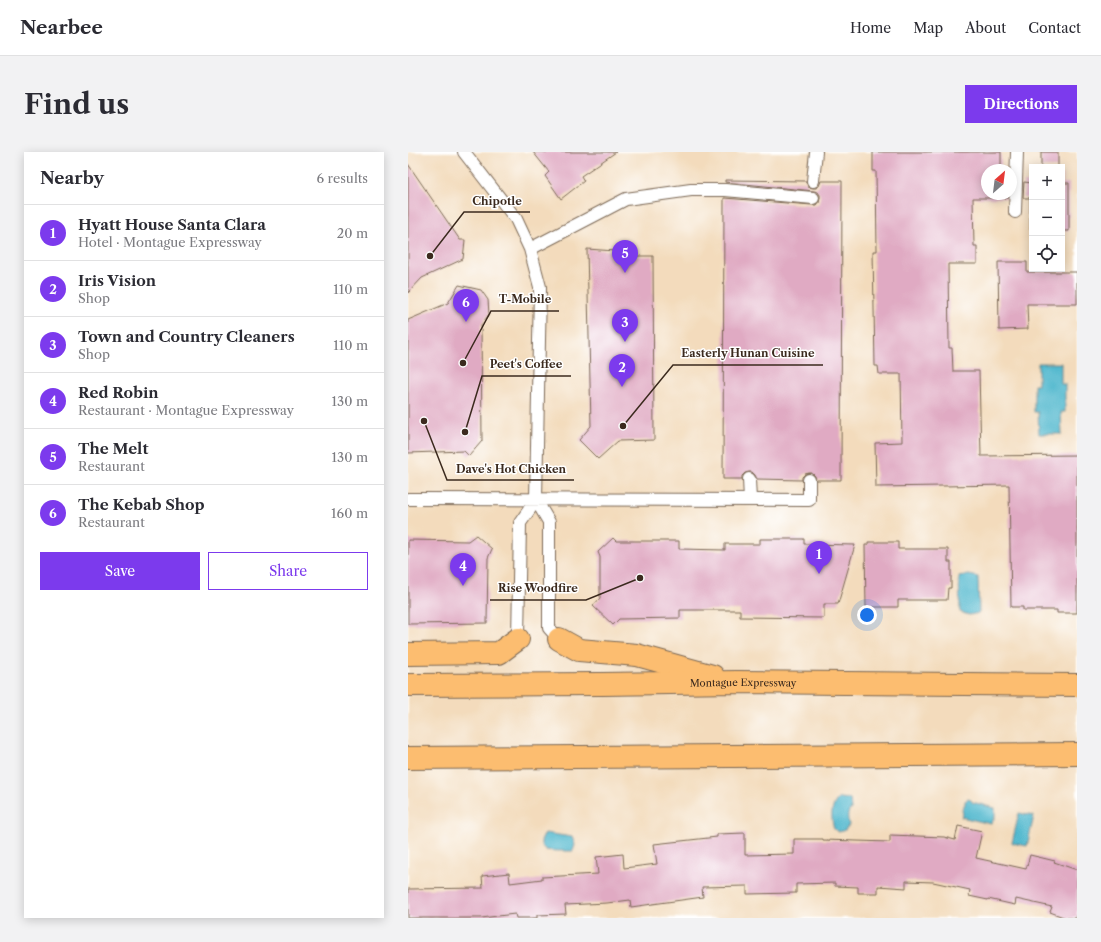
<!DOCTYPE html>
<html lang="en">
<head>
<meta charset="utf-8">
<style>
	body { margin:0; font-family:"Libre Caslon Text",serif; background:#f2f2f3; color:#2b2b33 }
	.controls { position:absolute; right:12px; top:12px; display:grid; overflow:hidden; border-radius:0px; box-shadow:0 2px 10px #0003 }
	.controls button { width:36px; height:36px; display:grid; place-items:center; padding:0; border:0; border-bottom:1px solid #e1e1e2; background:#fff; color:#2b2b33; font:20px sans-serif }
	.compass { position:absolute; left:573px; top:12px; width:36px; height:36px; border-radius:50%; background:#fff; box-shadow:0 2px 10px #0003; rotate:28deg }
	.you { position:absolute; left:459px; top:463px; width:14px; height:14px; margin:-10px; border:3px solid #fff; border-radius:50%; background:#1a73e8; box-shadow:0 0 0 6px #1a73e833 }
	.badge { display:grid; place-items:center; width:26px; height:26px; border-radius:50%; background:#7c3aed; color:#fff; font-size:13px; font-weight:700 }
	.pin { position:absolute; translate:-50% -33px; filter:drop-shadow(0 1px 2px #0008) }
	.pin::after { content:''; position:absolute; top:21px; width:14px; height:12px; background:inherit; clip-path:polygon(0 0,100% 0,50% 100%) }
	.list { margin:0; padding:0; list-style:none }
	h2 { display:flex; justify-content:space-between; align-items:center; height:52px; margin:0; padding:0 16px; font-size:17px }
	h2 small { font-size:13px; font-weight:400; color:#7c7c81 }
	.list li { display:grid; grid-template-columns:26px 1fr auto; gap:12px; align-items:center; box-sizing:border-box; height:56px; padding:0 16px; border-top:1px solid #e1e1e2 }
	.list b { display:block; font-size:15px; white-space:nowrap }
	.list p { margin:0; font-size:13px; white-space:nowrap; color:#7c7c81 }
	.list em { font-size:13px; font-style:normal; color:#7c7c81 }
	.actions { display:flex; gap:8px; padding:12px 16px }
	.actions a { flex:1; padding:9px 0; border:1px solid #7c3aed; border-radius:0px; text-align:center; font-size:14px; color:#7c3aed }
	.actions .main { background:#7c3aed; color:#fff }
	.icon { flex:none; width:22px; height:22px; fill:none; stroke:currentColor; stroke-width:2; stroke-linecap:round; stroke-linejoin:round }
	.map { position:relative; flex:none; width:669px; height:766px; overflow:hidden; border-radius:0px }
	header { display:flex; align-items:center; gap:24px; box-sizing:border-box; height:56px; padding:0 20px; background:#fff; border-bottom:1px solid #e1e1e2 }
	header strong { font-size:19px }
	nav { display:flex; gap:22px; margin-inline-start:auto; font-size:14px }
	.intro { display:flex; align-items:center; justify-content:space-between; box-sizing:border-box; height:96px; padding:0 24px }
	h1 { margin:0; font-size:28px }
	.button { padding:10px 18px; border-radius:0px; background:#7c3aed; color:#fff; font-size:14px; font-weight:700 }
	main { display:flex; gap:24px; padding:0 24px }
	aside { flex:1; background:#fff; border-radius:0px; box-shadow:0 2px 10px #0003 }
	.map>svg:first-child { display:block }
</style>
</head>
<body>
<header>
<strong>Nearbee</strong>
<nav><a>Home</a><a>Map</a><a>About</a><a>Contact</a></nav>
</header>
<div class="intro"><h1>Find us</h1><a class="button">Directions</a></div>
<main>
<aside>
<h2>Nearby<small>6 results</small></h2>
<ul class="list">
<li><span class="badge">1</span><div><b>Hyatt House Santa Clara</b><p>Hotel · Montague Expressway</p></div><em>20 m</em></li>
<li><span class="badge">2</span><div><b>Iris Vision</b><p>Shop</p></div><em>110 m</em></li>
<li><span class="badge">3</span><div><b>Town and Country Cleaners</b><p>Shop</p></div><em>110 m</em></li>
<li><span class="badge">4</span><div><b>Red Robin</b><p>Restaurant · Montague Expressway</p></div><em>130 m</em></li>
<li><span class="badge">5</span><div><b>The Melt</b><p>Restaurant</p></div><em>130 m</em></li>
<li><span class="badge">6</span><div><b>The Kebab Shop</b><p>Restaurant</p></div><em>160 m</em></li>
</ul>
<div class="actions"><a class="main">Save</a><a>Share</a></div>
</aside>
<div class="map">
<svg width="669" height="766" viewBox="0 0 669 766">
	<rect width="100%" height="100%" fill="#fff"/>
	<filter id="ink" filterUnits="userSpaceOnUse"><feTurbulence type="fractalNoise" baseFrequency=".025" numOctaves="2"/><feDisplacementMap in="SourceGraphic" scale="8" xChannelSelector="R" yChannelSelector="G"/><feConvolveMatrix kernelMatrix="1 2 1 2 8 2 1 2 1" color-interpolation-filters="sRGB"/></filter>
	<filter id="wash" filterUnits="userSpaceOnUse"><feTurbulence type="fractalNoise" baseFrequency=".012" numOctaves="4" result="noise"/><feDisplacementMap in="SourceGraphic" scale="16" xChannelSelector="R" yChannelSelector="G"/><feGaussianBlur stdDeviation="0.9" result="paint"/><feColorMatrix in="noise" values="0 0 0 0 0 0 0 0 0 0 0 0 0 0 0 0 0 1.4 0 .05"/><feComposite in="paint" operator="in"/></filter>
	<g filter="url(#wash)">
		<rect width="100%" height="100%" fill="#f3dbbc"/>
		<path fill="#4fb7cd" stroke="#457076" d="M630 211H653V232H657V260H653L654 282H631L630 260H626V232H630Z
			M561 423 570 425 571 461 561 463 552 460 551 425Z
			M431 646 442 647 443 657C438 662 440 667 441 673L437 678 431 680 426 677C423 667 422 654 431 646Z
			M560 647 563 648 564 650 587 656V665L583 672 553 665 555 663 554 657 557 652V649Z
			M611 661 626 664 619 694 604 691Z
			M137 681 164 685 167 693 165 699C161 699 140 699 138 698 136 697 135 695 133 693V689Z"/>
		<g id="blocks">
			<path fill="#e0aac3" d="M125 0H208L173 24 176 29 153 47 137 24 141 20Z
				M465 0H593V18H579V42H600V46H565L566 94H569V112H540L541 196H544L545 219H571L573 304 669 303V461H649V458H615V455H603L601 333 468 335 467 291 494 290 493 222H471L470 214H467L465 99H469L468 19H465Z
				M633 0H650V15H633Z
				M0 12 52 88H57L55 107 14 126 0 141Z
				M654 23H655V31H661V79H654Z
				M317 28 398 29 400 35 405 36H408L411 34 413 29H434L433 328H408L407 324 404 321H401L397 322 394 325V328L349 327 347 323 344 320H341L337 321 334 324V327H315L316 46 404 53H408L411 51 412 46V43L410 40 406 39 317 30Z
				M616 30 624 31V78H622V46H615Z
				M179 97 207 99V104H245L246 288 210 289 190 307 171 288 183 274Z
				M590 110H619V120H669V152H619L620 177 591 178Z
				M51 133 73 138 80 148 81 162 73 173 74 289 61 304 56 299 0 301V168L40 151Z
				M68 383 84 397 80 406 79 471 0 472V388L60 389Z
				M205 386 208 389H271V397L317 398V392H352V387H396V392L447 393 430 452H416V466L332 465V458H272V466L211 467 205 473 185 454 192 446V405L190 400Z
				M460 390H490V397H540V410H543V436H540L539 448H490V455H458L457 393H460Z
				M550 674 574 679 568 706 618 717 622 703 647 709 646 710 669 718V766H658L642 760 644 755 608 747 607 753 580 747V748L561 744 562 738 525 730 498 729V736L470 734V741H450V735L427 734V731L388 732V741L339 742V734L294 735 295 745 223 755 222 748 199 751 157 753 158 762 129 763V766H108L107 762 73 766H0V737L75 736 74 724 101 721 102 731 134 727V725L190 722 188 705 215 702 216 716 249 712 246 692 309 685V682L337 681V703L386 702V687H415V688L482 690V683L536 685 547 688Z"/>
		</g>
	</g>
	<g filter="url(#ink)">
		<use href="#blocks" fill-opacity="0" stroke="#7b6855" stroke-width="1"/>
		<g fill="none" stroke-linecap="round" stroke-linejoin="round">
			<defs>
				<path id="lane" d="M56 0 108 67 122 97 132 135 128 348 141 370V476L151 487
					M405 29 408 0
					M607 60 609 0
					M122 97 218 47 283 38H317L405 46
					M341 327 342 348
					M0 347 401 348V328
					M110 487 112 371 128 348"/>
				<g id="highway">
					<path d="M151 487 171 498 229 503 305 524"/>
					<path d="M0 502 91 501 110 487"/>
					<path id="s1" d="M0 533 194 532 329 530 669 533"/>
					<path d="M0 606 669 602"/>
				</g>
			</defs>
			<use href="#lane" stroke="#7b6855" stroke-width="14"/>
			<use href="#highway" stroke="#7b6855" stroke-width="24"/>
			<use href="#lane" stroke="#fff" stroke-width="12"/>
			<use href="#highway" stroke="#fcbd6f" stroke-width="22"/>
		</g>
	</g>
	<g text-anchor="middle" stroke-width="3" stroke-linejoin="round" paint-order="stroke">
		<g font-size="10" fill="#3b2a1e" stroke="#fff">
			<text dy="4" stroke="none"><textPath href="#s1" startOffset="335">Montague Expressway</textPath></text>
		</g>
	</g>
	<path fill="none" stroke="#3b2a1e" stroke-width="1.5" d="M22 104L56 60H122M55 211L83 159H151M215 274L265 213H415M57 280L74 224H163M16 269L39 328H166M232 426L178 448H82"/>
	<g fill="#3b2a1e" stroke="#fff" stroke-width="1.5">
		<circle cx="22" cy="104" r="4"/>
		<circle cx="55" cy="211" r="4"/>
		<circle cx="215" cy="274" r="4"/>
		<circle cx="57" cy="280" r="4"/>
		<circle cx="16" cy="269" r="4"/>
		<circle cx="232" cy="426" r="4"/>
	</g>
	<g font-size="11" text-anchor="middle" font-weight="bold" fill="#3b2a1e" stroke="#fff" stroke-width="3" stroke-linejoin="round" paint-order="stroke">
		<text x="89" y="53">Chipotle</text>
		<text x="117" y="151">T-Mobile</text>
		<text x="340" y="205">Easterly Hunan Cuisine</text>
		<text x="118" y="216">Peet's Coffee</text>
		<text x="103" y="321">Dave's Hot Chicken</text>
		<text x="130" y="440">Rise Woodfire</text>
	</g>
</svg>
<div class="controls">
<button>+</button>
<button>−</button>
<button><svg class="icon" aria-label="locate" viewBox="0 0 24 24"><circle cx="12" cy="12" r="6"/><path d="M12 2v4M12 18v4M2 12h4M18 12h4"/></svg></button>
</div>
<svg class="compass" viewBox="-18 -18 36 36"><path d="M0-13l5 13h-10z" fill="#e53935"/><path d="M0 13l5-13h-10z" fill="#7c7c81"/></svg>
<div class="you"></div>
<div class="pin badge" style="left:411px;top:422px">1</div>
<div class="pin badge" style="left:214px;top:235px">2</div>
<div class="pin badge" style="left:217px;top:190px">3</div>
<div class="pin badge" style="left:55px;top:434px">4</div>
<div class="pin badge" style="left:217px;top:121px">5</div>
<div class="pin badge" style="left:58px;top:170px">6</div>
</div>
</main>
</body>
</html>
